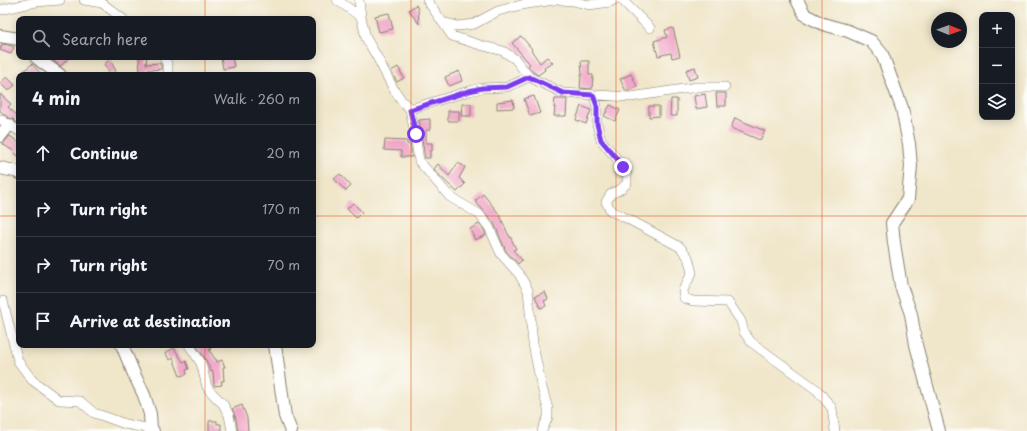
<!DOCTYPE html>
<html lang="en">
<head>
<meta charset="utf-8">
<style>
	body { margin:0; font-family:"Playpen Sans",sans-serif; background:#20242c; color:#f1f3f6 }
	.controls { position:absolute; right:12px; top:12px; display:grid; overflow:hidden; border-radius:8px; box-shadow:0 2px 10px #0003 }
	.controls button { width:36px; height:36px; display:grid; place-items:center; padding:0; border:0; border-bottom:1px solid #363941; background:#171b24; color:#f1f3f6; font:20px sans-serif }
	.compass { position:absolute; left:931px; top:12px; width:36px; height:36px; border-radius:50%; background:#171b24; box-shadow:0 2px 10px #0003; rotate:91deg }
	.stop { position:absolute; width:12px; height:12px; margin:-9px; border:3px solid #7c3aed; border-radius:50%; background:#fff }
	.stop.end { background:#7c3aed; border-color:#fff; box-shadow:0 1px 4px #0008 }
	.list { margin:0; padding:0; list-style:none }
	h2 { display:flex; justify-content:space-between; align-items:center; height:52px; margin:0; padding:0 16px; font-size:17px }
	h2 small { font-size:13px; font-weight:400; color:#9ea1a6 }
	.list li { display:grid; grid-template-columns:26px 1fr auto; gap:12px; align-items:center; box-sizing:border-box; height:56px; padding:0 16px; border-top:1px solid #363941 }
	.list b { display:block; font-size:15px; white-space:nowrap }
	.list em { font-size:13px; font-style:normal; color:#9ea1a6 }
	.icon { flex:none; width:22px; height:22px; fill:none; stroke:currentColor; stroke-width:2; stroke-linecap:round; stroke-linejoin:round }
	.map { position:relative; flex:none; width:1027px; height:431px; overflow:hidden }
	.search { position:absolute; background:#171b24; box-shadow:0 2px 10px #0003; left:16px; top:16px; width:300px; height:44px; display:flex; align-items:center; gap:10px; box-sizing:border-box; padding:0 14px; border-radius:8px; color:#9ea1a6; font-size:15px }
	.panel { position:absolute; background:#171b24; box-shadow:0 2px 10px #0003; left:16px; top:72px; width:300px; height:276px; border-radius:8px }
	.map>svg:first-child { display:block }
</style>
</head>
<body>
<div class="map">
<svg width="1027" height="431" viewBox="0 0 1027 431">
	<rect width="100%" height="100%" fill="#fdfcf7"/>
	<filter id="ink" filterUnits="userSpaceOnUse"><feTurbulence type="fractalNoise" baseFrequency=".025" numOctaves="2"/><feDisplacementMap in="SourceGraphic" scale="8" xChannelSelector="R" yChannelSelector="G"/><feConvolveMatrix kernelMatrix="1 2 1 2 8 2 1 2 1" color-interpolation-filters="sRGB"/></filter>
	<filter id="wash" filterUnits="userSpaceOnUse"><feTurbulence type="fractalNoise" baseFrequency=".012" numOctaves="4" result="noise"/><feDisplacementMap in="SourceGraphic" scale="16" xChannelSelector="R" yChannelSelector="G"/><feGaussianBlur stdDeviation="0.9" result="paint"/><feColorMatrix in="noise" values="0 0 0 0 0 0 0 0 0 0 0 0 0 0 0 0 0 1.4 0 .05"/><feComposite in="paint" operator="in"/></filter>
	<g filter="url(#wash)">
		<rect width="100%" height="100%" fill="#f0e6ca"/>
		<g id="blocks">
			<path fill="#f1a7c8" d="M416 5 418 9 419 24 409 10Z
				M389 13 393 29 379 32 375 16Z
				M673 28 680 56 672 58 671 53 658 56 654 41 667 37 665 30Z
				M521 36 532 49 531 50 540 63 547 57 553 63 544 68 545 70 538 75 533 72 528 66 530 64 512 43Z
				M2 44 8 45 14 47 11 54 0 50Z
				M48 57H69L61 66Z
				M139 57H147L146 64 160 63 162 69 148 70V74H140Z
				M221 57H232L234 67 223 69Z
				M110 60 116 71 110 74 104 64Z
				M581 61H589V75H593L592 89 580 88 581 75H582Z
				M32 64 42 75H27L24 71Z
				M398 67 404 78 397 82 391 71Z
				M695 67 698 77 689 80 686 70Z
				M459 71 462 81 449 86 445 77Z
				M631 74 637 86 628 91H626L620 79Z
				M7 77 15 85 8 91 0 83Z
				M716 93H726V106H717Z
				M0 94 11 104 8 107 19 117V120L17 123 13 119 9 118 0 111Z
				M705 94 707 107 696 109 694 96Z
				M534 96 540 113 530 116 524 99Z
				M555 99H567L566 116H554L555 107 554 108Z
				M671 99H677V116H670Z
				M513 100 514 108 497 109V102Z
				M462 104H471V116H461Z
				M610 105 620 110 615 121 604 116Z
				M581 106 591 110 586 124 576 120Z
				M649 106H659V116L649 117Z
				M448 111H459V121H448Z
				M735 118 765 131 760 140 731 128Z
				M430 119V130H426V143H432V151H430V158H425L419 120Z
				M10 136 19 143V157L11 149H10L3 144Z
				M385 140 407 141V144H410L412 157H401V151L384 150Z
				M458 163 465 167 459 178 465 184 457 192 442 178 434 169 438 164 449 176Z
				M340 174 351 186 346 191 334 179Z
				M483 194 499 214 509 236H510L516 249 513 250 522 260 518 264 506 251 494 223 475 201Z
				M353 203 362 212 356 218 347 209Z
				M479 224 484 230 486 235 475 240 470 229Z
				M545 292 548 299 544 301 546 306 540 308 535 296Z
				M196 345H208L211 349 209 350 215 359H216L217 362 222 360 225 367H223L224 381H221L222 385 214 386 213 371 211 372 206 360Z
				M174 348 183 362 186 361 189 369 186 370 187 374 180 376 173 358 170 360 165 353Z
				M242 405 247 418 248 431H238L236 419 232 409Z
				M209 421H217V424H221V431H209Z"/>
		</g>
	</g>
	<g filter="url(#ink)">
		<use href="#blocks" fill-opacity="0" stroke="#868173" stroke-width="1"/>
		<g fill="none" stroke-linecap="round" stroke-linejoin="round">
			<defs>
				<path id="street" d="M84 0 102 3 123 19
					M337 0 361 17
					M359 0 361 17 366 38 377 57 393 88 402 101 410 109 415 134 419 161 450 197 479 214 489 227 501 254 519 274 528 290 533 344 541 384 548 409V417L542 431
					M427 0 452 36 480 45 503 51 515 59 529 77 563 93 631 97 697 87H725
					M561 0 573 1 589 5 610 2 614 0
					M622 0 650 28
					M0 10 36 2 60 0
					M442 22 458 26 474 24 498 11 521 5 554 0
					M164 57 168 66V75
					M593 95 597 106V124L601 140 618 160 627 175V183L621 189 611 194 606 202 611 211 628 219 680 247 688 257 692 273 683 290 684 298 693 301 728 302 741 321 744 332 751 342 817 390 832 408 835 431
					M410 109 469 91 482 88 507 87 529 77
					M0 119 19 131
					M3 301 18 361 32 380 59 400 80 401 94 413 106 417 125 424 151 429
					M189 345 201 363 207 387 210 391 223 404 229 415 232 431"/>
				<path id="secondary" d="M797 0 805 15 823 24 848 31 871 41 882 54 902 108 909 144 911 166 908 199 892 223 894 243 901 286 911 314 916 345 939 431
					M0 36 19 39
					M36 57 42 62 60 75
					M0 136 9 125
					M0 168 15 171 19 173
					M122 345 134 374 144 395 150 414 151 429 153 431
					M275 345 285 416 291 431"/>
			</defs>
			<use href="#street" stroke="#868173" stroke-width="10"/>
			<use href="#secondary" stroke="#868173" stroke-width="14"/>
			<use href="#street" stroke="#fff" stroke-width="9"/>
			<use href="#secondary" stroke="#fff" stroke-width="12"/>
		</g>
	</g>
	<g fill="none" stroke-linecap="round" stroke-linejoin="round" filter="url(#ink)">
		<path stroke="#7c3aed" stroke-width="5" d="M416 134 410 110 469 91 482 88 507 87 529 77 563 93 593 95 597 106V124L601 140 618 160 623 167"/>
	</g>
	<path fill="none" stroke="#de560d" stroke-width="1" stroke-opacity="0.55" d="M205 0V19M411 0V431M616 0V431M822 0V431M205 57V75M0 216H19M313 216H1027M205 345V431"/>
</svg>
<div class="controls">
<button>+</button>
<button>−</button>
<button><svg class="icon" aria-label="layers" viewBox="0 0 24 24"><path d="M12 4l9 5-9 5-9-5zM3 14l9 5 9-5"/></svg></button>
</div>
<svg class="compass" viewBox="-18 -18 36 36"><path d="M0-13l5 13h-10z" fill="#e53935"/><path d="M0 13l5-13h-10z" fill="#9ea1a6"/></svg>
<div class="stop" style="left:416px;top:134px"></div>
<div class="stop end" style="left:623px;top:167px"></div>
<div class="search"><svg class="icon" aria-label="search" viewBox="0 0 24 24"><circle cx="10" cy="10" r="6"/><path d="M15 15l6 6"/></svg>Search here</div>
<section class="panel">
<h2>4 min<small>Walk · 260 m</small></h2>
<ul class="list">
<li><svg class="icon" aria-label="ahead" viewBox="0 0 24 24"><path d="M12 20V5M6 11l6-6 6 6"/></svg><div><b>Continue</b></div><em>20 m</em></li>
<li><svg class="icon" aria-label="right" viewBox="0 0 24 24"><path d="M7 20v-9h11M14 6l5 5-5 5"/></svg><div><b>Turn right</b></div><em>170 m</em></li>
<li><svg class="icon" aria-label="right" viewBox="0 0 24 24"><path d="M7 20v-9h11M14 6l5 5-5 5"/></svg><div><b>Turn right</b></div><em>70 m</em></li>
<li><svg class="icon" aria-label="arrive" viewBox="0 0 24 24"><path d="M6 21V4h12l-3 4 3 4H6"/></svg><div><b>Arrive at destination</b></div></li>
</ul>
</section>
</div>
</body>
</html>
